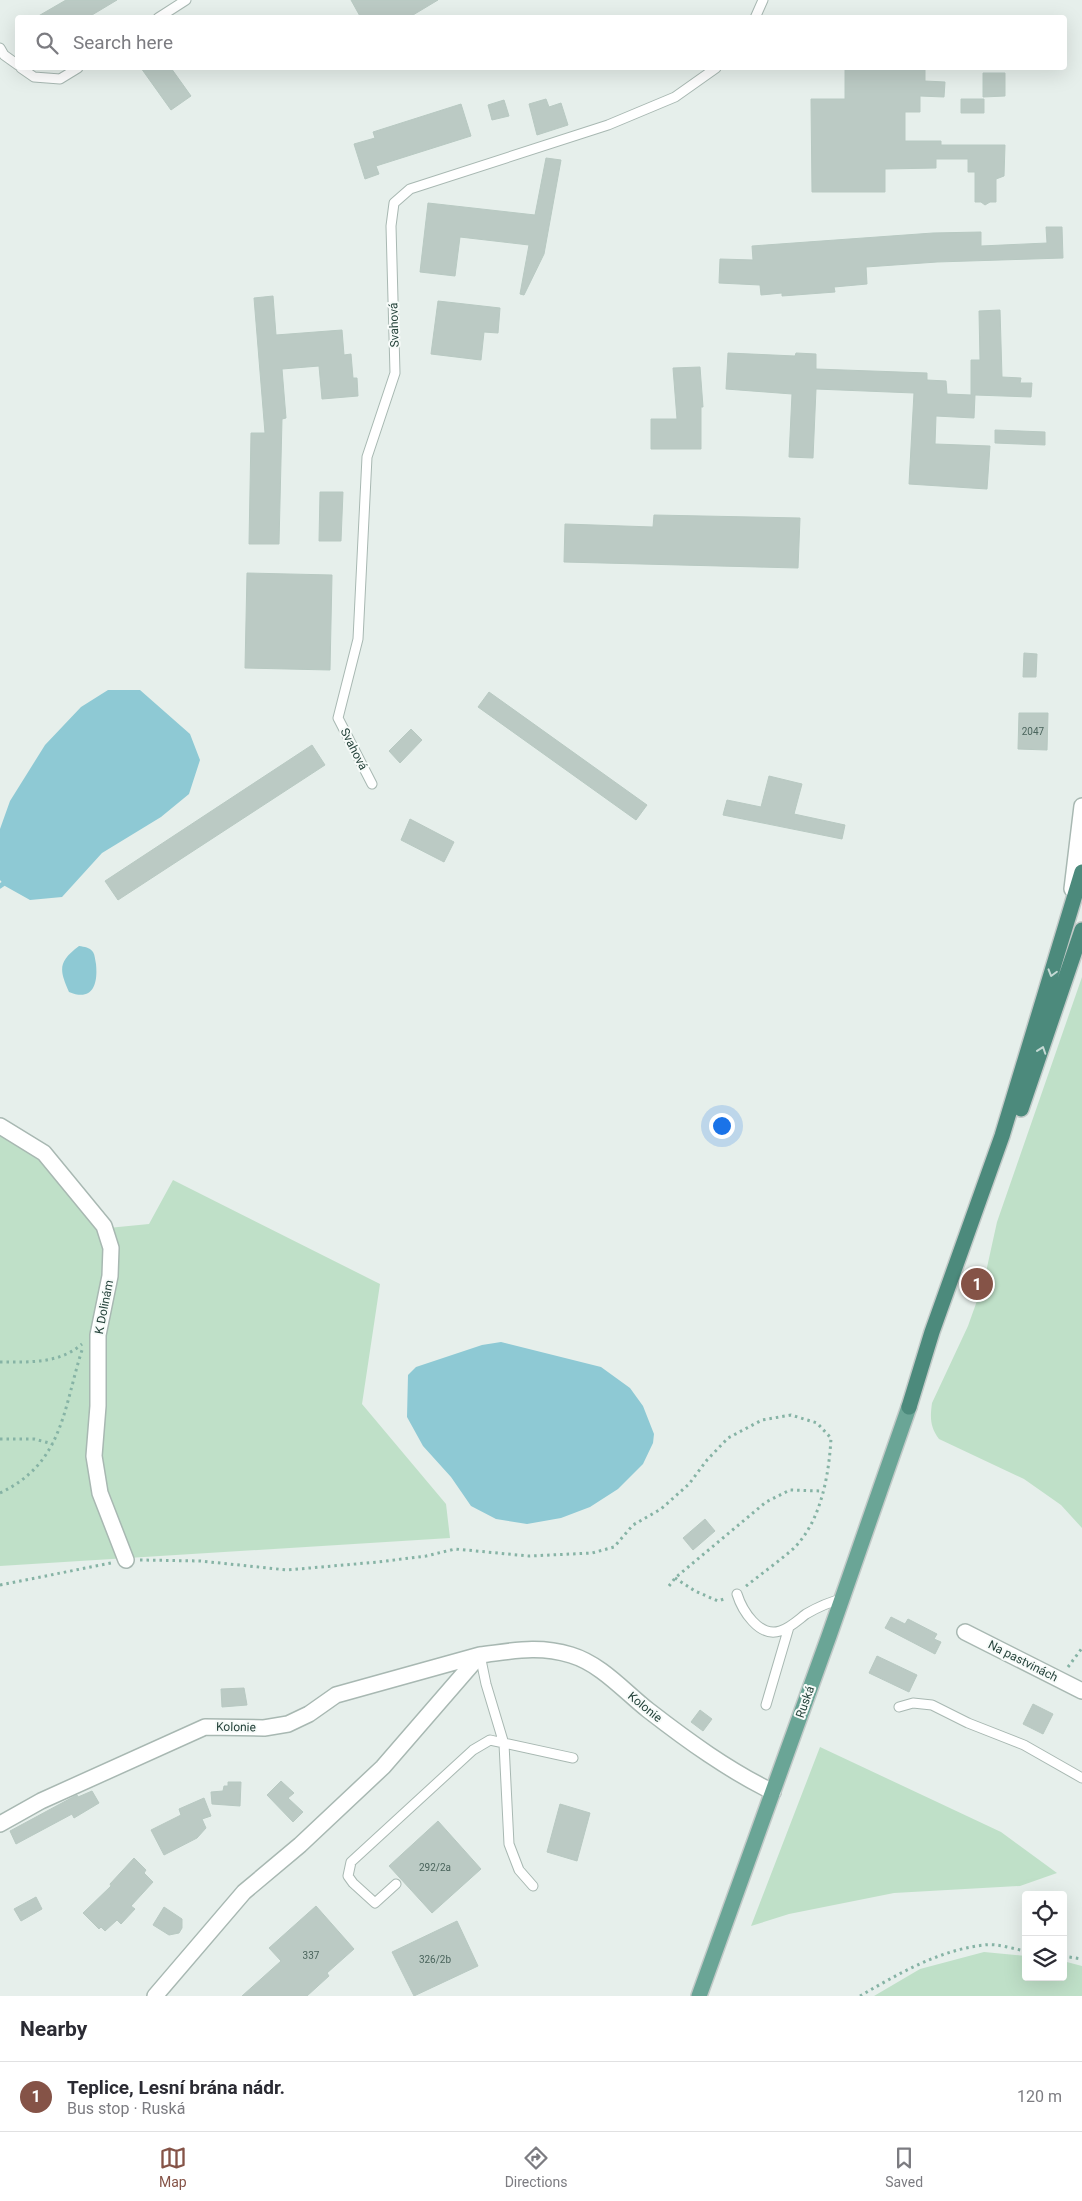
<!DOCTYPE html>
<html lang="en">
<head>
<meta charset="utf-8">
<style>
	body { margin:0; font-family:Roboto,sans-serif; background:#f2f2f3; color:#2b2b33 }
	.controls { position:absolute; right:15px; bottom:15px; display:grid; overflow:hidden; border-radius:5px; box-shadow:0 5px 20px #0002 }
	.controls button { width:45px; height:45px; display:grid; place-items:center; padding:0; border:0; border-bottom:1px solid #e1e1e2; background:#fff; color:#2b2b33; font:25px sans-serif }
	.you { position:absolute; left:721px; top:1125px; width:18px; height:18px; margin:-12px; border:4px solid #fff; border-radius:50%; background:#1a73e8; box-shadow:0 0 0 8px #1a73e833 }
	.badge { display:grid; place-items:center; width:32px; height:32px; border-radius:50%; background:#855347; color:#fff; font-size:16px; font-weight:700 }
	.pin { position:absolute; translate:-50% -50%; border:2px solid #fff; box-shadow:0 1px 5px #0006 }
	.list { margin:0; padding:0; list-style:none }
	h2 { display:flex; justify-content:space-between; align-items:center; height:65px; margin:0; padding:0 20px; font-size:21px }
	h2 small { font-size:16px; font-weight:400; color:#7c7c81 }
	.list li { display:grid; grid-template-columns:32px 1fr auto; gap:15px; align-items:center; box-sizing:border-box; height:70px; padding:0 20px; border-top:1px solid #e1e1e2 }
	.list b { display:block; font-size:19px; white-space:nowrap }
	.list p { margin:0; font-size:16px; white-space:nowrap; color:#7c7c81 }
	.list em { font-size:16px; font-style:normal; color:#7c7c81 }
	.icon { flex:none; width:28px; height:28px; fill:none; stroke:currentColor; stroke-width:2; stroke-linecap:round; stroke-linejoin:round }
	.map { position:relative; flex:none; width:1082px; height:1996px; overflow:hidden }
	.search { position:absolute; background:#fff; box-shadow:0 5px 20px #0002; left:15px; right:15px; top:15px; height:55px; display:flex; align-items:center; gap:12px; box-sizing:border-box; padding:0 18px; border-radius:5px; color:#7c7c81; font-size:19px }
	.sheet { height:135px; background:#fff }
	nav { display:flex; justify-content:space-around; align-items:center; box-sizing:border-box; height:70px; border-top:1px solid #e1e1e2; background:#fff; font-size:14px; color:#7c7c81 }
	nav a { display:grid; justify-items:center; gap:2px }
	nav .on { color:#855347 }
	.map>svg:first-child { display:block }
</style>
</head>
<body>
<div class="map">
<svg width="1082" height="1996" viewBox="0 0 1082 1996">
	<rect width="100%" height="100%" fill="#e6efeb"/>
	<path fill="#bfe0c8" d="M1082 977V1528L1061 1505 1024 1479 939 1439C930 1427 930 1418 932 1403L968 1326 984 1281 997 1222Z
		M0 1135 38 1158 98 1229 149 1224 173 1180 380 1284 362 1404 446 1504 450 1538 0 1566Z
		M820 1747 1001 1832 1057 1873 1020 1886 894 1893 789 1914 751 1926Z
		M984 1952 1026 1956V1977H1063V1961L1082 1966V1996H874L920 1969Z"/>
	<path fill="#8ec9d4" d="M108 690H140L190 734 200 760 189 794 161 817 102 853 62 897 30 900 5 886 0 880V829L10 801 45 745 81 707Z
		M79 946C85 947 89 947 93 952 95 955 95 960 96 964 98 984 93 1002 69 992 59 969 58 962 79 946Z
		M501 1342 601 1367 630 1388 643 1406 654 1434 653 1443 643 1464 618 1489 590 1507 561 1518 527 1524 496 1519 471 1506 451 1477 423 1446 407 1417 408 1375 416 1367 482 1345Z"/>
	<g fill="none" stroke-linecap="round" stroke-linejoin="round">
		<path stroke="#8ec9d4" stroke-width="5" d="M0 886 3 884"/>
	</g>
	<path fill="#bbcac4" stroke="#b8c9c2" d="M66 0H117L87 18H35Z
		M351 0H438L408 18H361Z
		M141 68H171L191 96 171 110Z
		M845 68H925V81L945 82 944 97 920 96V112H905V141H941V145H1005L1004 176 996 179V202H990L985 205 981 202H975V172H968V159H936V168L885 169V192H812L811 99H845Z
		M983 73H1005V96L983 97Z
		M546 99 549 107 561 103 568 125 537 135 529 104Z
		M961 99H984V113H961Z
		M504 100 509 116 492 120 488 105Z
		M461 104 471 136 376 166 379 174 365 179 354 144 375 138 373 132Z
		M546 158 561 160 544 254 524 295 520 294 529 245 460 237 455 276 420 272 428 203 535 215Z
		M1046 227H1062L1063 258 937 262 866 267 867 284 834 287 835 292 782 296V293L761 295 760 285 719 283 720 259 753 260 752 246 933 233 981 232V246L1047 243Z
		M273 296 276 335 342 330 344 355 351 354 353 378H357L358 396 322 399 319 366 282 369 286 418 282 419 279 544H249L251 433H265L254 298Z
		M438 301 500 308 498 333 484 332 481 360 431 354Z
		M1000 310 1002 377 1021 378 1020 383H1032L1031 397 975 395 974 418 936 416 935 444 990 446 987 489 909 484 914 393 816 389 813 458 789 457 792 394 726 389 728 353 795 356 796 353 816 354V369L927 373V380L946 381 947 394 971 395V360H980L979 311Z
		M700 367 703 407H701V449H651V419H677L673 368Z
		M995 430 1045 432V445L995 443Z
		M320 492H343L341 541H319Z
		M654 515 800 518 798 568 564 562 565 524 653 527Z
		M247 573 332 575 330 670 245 668Z
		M1024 653 1037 654 1036 677H1023Z
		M489 692 647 805 636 820 478 707Z
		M1019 713H1048L1047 750 1018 749Z
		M411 729 422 740 400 763 389 751Z
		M312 745 325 765 118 900 105 881Z
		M769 776 802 784 794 814 845 825 842 839 723 815 727 800 761 807Z
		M410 819 454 842 444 862 401 840Z
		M705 1519 715 1531 693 1550 683 1538Z
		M891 1617 905 1624 908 1619 937 1634 934 1639 941 1642 935 1654 885 1628Z
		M877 1656 917 1675 909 1692 869 1673Z
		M244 1688 247 1705 222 1707 221 1689Z
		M1033 1704 1053 1714 1043 1734 1023 1724Z
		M700 1710 712 1719 703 1731 691 1722Z
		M281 1781 294 1793 288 1798 303 1812 293 1822 267 1795Z
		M228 1782H241L240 1806 212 1804 211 1792 223 1791 224 1786H228Z
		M92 1791 99 1803 74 1818 72 1814 16 1844 10 1831 73 1797 77 1795 78 1797Z
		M204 1798 211 1816 202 1819 206 1828 197 1838 164 1855 151 1830 181 1815 179 1809Z
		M560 1804 590 1813 577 1861 547 1852Z
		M438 1821 481 1869 432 1913 389 1866Z
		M134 1858 146 1870 144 1873 153 1882 131 1906 135 1909 121 1924 117 1920 105 1931 101 1927 99 1929 83 1913 111 1886 110 1884Z
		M36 1897 42 1909 21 1921 14 1909Z
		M316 1906 354 1949 327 1973 329 1976 307 1996H242L281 1961 269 1948Z
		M164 1907 182 1919V1928L179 1933 169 1935 153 1925Z
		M457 1921 478 1966 414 1996 392 1952Z"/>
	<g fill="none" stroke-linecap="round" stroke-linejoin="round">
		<defs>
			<path id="service" d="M158 18 186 0
				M755 18 763 0
				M0 48 4 55 18 65
				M21 68 34 77 60 79 78 68
				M372 784 338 718 358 639 367 457 395 373 391 226 394 203 410 189 608 125 675 97 716 68
				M737 1594C742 1610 759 1638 780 1631 790 1628 798 1620 806 1614 818 1607 829 1602 842 1599
				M480 1655 486 1684 504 1744 509 1844 519 1870 533 1886
				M766 1705 789 1627
				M899 1707 913 1703 932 1705 968 1723 1024 1745 1082 1778
				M396 1884 375 1903 353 1883 348 1876 351 1862 473 1750 490 1740 573 1758"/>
			<path id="minor" d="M1072 889 1082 806
				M0 1126 44 1153 104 1226 111 1248 110 1276 98 1335V1406L94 1456 100 1493 126 1560
				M965 1632 1082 1691
				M0 1824 41 1801 205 1727 264 1728 288 1724 309 1714 336 1695 480 1655
				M155 1996 244 1892 300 1845 383 1767 480 1655C513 1651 538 1645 571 1655 601 1664 624 1691 648 1710 688 1741 728 1770 773 1792"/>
			<path id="primary" d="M699 1996 829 1636 909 1407"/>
			<path id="trunk" d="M1021 1109 1082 930
				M909 1407 932 1332 1002 1136 1082 872"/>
		</defs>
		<use href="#service" stroke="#a8b8b2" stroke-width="11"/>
		<use href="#minor" stroke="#a8b8b2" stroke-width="18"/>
		<use href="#primary" stroke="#c2cac8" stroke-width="18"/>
		<use href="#trunk" stroke="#c2cac8" stroke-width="18"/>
		<path stroke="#86b3a5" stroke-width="3" stroke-dasharray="2.5 4" stroke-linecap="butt" d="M0 1362C29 1362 59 1364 82 1344
			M0 1439H34L53 1444
			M0 1493C63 1463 63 1410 82 1350
			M140 1560 200 1561 287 1570 378 1562 426 1556 455 1549 529 1556 592 1553 614 1547 633 1525 661 1509 689 1484 707 1460 728 1438 762 1420 791 1415 817 1423 831 1438C829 1475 821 1522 793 1549 778 1562 761 1574 745 1587
			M675 1578 695 1591 718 1601 727 1598
			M0 1585 111 1563
			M669 1586 675 1578 766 1502 790 1490 822 1491
			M1068 1667 1082 1648
			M1063 1956 1082 1959
			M860 1996C898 1974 939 1950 984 1945 997 1943 1013 1949 1026 1951"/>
		<use href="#service" stroke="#fff" stroke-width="9"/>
		<use href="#minor" stroke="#fff" stroke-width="15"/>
		<use href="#primary" stroke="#6aa596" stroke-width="15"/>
		<use href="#trunk" stroke="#4c8a7c" stroke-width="15"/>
	</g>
	<defs><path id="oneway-chevron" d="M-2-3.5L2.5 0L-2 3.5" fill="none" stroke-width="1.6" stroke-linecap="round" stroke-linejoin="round" transform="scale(1.25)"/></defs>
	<g stroke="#c4d9d4">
		<use href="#oneway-chevron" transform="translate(1052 973) rotate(106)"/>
		<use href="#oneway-chevron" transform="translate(1042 1050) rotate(-71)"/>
	</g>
	<g text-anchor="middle" stroke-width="4" stroke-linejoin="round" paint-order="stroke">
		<g font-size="10" fill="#4a645c">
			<text x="1033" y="735">2047</text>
			<text x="435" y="1871">292/2a</text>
			<text x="311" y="1959">337</text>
			<text x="435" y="1963">326/2b</text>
		</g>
		<g font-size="12" fill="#24423a" stroke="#f7fbf9">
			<text transform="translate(394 325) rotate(-92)" y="4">Svahová</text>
			<text transform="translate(354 749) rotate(63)" y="4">Svahová</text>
			<text transform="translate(104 1307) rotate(-79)" y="4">K Dolinám</text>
			<text transform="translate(1023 1661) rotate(27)" y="4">Na pastvinách</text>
			<text transform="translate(805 1702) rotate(-70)" y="4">Ruská</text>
			<text transform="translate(645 1707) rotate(39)" y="4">Kolonie</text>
			<text transform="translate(236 1727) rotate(1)" y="4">Kolonie</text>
		</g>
	</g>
</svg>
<div class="controls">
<button><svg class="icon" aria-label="locate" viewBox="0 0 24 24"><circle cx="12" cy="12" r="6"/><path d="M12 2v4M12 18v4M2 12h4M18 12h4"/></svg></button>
<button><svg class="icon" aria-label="layers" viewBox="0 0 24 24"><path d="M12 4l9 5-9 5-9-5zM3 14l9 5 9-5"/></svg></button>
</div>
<div class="you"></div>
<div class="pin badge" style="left:977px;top:1284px">1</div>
<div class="search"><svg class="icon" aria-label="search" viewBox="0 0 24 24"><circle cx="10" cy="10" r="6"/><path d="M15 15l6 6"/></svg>Search here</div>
</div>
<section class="sheet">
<h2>Nearby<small></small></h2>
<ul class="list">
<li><span class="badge">1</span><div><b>Teplice, Lesní brána nádr.</b><p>Bus stop · Ruská</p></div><em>120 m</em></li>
</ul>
</section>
<nav>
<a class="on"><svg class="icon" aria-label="map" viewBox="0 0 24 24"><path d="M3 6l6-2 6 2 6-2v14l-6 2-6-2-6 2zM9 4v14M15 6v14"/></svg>Map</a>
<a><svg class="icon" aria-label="directions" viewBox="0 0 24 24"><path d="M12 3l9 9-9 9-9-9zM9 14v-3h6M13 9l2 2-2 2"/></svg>Directions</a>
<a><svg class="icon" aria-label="saved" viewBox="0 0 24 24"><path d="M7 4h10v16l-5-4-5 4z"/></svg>Saved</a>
</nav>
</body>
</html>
